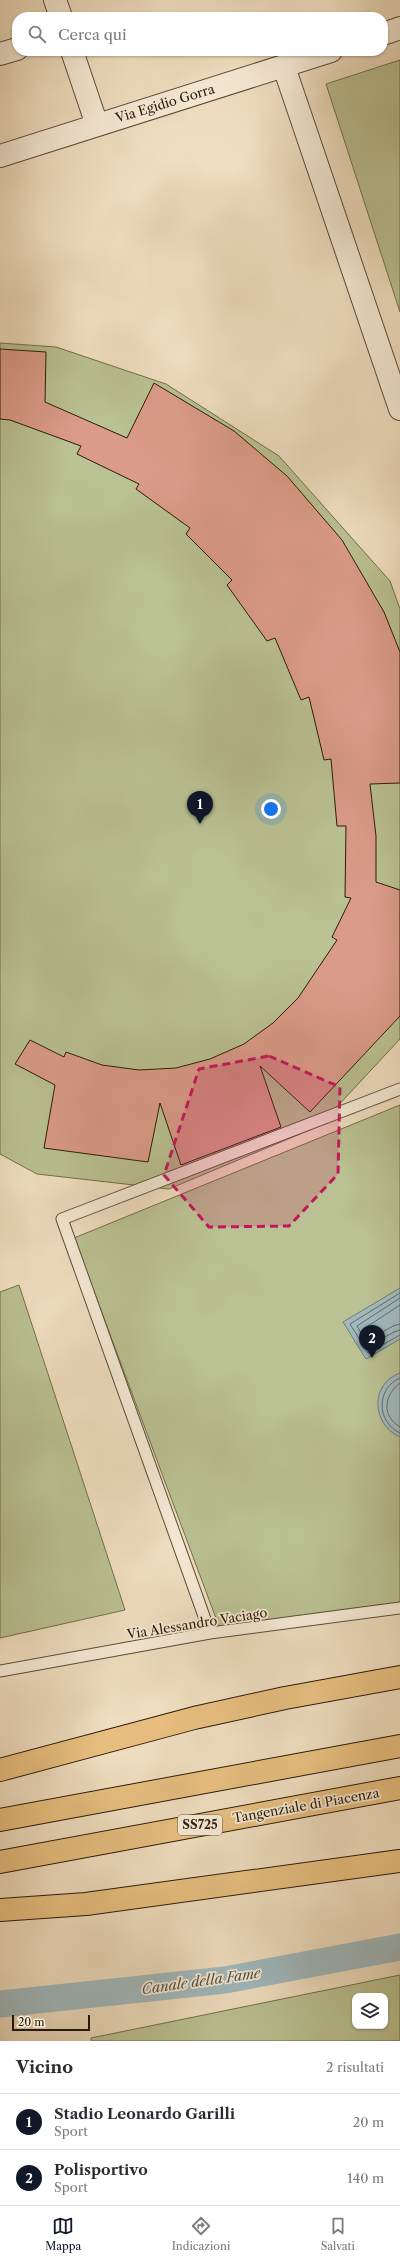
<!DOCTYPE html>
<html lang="it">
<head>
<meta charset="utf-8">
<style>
	body { margin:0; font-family:"Libre Caslon Text",serif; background:#f2f2f3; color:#2b2b33 }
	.controls { position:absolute; right:12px; bottom:12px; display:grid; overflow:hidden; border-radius:8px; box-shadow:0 1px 3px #0004 }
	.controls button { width:36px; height:36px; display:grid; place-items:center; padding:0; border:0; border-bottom:1px solid #e1e1e2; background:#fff; color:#2b2b33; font:20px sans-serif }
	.scale { position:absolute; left:12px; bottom:10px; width:78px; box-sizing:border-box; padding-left:4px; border:2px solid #2a1b09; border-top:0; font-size:11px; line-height:14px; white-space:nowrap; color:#2a1b09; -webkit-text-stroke:3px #f5ead6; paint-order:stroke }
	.you { position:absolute; left:271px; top:809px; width:14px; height:14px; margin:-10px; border:3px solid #fff; border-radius:50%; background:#1a73e8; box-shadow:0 0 0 6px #1a73e833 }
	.badge { display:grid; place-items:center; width:26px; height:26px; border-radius:50%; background:#111827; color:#fff; font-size:13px; font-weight:700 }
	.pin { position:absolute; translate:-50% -33px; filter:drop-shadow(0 1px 2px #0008) }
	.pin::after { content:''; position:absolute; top:21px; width:14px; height:12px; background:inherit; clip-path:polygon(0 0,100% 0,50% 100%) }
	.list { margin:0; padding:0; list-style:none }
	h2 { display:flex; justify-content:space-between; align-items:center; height:52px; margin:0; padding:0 16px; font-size:17px }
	h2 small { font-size:13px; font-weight:400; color:#7c7c81 }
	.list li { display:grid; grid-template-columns:26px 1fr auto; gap:12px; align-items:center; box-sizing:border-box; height:56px; padding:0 16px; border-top:1px solid #e1e1e2 }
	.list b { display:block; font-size:15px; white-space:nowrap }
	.list p { margin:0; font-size:13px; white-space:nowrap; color:#7c7c81 }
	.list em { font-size:13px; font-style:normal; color:#7c7c81 }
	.icon { flex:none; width:22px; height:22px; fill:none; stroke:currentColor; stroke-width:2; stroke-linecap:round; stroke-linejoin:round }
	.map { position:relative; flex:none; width:400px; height:2041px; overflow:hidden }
	.search { position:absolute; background:#fff; box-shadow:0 1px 3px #0004; left:12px; right:12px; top:12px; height:44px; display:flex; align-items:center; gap:10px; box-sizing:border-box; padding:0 14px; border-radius:16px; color:#7c7c81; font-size:15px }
	.sheet { height:164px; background:#fff }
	nav { display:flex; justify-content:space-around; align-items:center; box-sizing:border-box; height:56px; border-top:1px solid #e1e1e2; background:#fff; font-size:11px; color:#7c7c81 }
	nav a { display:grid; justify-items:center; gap:2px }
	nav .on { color:#111827 }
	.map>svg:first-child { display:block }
</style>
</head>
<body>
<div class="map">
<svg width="400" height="2041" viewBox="0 0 400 2041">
	<rect width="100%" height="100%" fill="#efdec0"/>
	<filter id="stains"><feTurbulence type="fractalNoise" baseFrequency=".005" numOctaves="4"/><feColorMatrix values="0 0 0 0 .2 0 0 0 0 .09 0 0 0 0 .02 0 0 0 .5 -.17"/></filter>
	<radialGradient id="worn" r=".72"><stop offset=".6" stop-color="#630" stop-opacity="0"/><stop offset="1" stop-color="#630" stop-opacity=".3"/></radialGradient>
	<path fill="#bac192" stroke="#726e4e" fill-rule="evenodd" d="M400 60V312L326 84Z
		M0 343 56 347 166 384 279 456 390 581 400 609V1039L319 1126 169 1189 37 1174 0 1154Z
		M400 1105V1603L220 1629 74 1238Z
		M19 1285 125 1610 0 1638V1292Z
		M400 1975V2041H91V2038ZM355 1996H385V2026H355Z"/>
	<path fill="#a0b9be" stroke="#717a76" d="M400 1288V1339L366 1359 343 1322Z
		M400 1373V1437C372 1425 369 1384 400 1373Z"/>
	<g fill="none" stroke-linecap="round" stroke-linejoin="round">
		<path stroke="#656a64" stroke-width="1" d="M400 1293 350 1324 368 1353 400 1335
			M400 1298 357 1326 369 1346 394 1332 400 1330
			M400 1305 365 1328 372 1338 393 1326 400 1324
			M400 1378C376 1388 376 1422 400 1433
			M400 1383C384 1395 381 1416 400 1427"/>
		<path stroke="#a0b9be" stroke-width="27" d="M0 2004 225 1980 400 1947"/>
	</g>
	<path fill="#db9b8a" stroke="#2a1b09" d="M0 349 46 352 45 402 127 438 154 383 234 431 287 476 342 540 384 612 400 652V783L370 784 376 836V882L400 890V1016L310 1112 260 1066 281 1127 181 1165 160 1103 148 1162 44 1148 55 1085 15 1064 30 1040 64 1057 66 1052 102 1065 139 1070 176 1068 210 1059 244 1044 273 1023 298 998 337 940 332 937 351 898 345 897 346 826H337L331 759 324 760 309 697 301 700 275 638 267 641 227 585 232 580 186 534 190 528 136 489 139 484 77 454 81 446 10 420 0 419Z"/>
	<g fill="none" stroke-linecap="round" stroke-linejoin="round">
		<defs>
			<path id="lane" d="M210 1633 62 1219 400 1089
				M0 1671 210 1633 400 1608"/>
			<path id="street" d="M55 0 61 17
				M383 34 400 28
				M72 51 97 125
				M0 54 17 49
				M284 67 400 409
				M0 156 331 51"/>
			<path id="highway" d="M0 1770 194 1718 285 1698 400 1677
				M0 1820 400 1746
				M0 1862 400 1788
				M0 1910 86 1904 400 1861"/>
		</defs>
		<use href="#lane" stroke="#5b4c37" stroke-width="13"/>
		<use href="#street" stroke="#5b4c37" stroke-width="24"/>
		<use href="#highway" stroke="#2a1b09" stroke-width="24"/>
		<use href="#lane" stroke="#f5ead6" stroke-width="11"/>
		<use href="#street" stroke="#f5ead6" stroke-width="22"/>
		<use href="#highway" stroke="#e8bf80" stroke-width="22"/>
	</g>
	<path fill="#c2185b" fill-opacity="0.2" stroke="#c2185b" stroke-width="3" stroke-dasharray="8 5" stroke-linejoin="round" d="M269 1056 340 1087 338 1174 289 1226 209 1227 164 1175 199 1069Z"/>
	<g text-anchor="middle" stroke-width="3.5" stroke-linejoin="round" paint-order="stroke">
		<rect fill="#f5ead6" stroke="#675946" stroke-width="1" x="178" y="1815" width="44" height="20" rx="3"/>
		<g font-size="12" font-weight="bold" fill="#2a1b09">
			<text x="200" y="1829">SS725</text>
		</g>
		<g font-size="13" fill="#2a1b09" stroke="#f5ead6">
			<text transform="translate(165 103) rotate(-17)" y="5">Via Egidio Gorra</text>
			<text transform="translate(197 1623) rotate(-9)" y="5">Via Alessandro Vaciago</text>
			<text transform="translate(306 1805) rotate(-10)" y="5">Tangenziale di Piacenza</text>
		</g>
		<g font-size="14" font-style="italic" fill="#535248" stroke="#f5ead6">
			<text transform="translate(201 1981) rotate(-8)" y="5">Canale della Fame</text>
		</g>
	</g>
	<rect width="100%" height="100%" filter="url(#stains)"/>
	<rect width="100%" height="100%" fill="url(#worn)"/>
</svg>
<div class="controls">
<button><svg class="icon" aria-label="layers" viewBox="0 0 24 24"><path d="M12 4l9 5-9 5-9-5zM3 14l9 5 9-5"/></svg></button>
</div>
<div class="scale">20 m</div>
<div class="you"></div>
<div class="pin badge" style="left:200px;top:824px">1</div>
<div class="pin badge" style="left:372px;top:1358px">2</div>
<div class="search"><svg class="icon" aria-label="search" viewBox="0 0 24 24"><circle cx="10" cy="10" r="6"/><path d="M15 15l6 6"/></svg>Cerca qui</div>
</div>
<section class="sheet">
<h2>Vicino<small>2 risultati</small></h2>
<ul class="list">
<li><span class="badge">1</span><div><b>Stadio Leonardo Garilli</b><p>Sport</p></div><em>20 m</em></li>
<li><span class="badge">2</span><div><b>Polisportivo</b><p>Sport</p></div><em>140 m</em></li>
</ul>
</section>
<nav>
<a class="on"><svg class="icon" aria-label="map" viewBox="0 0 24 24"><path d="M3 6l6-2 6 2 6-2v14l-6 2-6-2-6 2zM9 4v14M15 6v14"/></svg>Mappa</a>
<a><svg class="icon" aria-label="directions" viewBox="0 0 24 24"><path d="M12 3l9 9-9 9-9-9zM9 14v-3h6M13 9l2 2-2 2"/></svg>Indicazioni</a>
<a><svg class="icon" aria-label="saved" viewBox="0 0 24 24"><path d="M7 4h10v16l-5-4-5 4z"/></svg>Salvati</a>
</nav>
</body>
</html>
